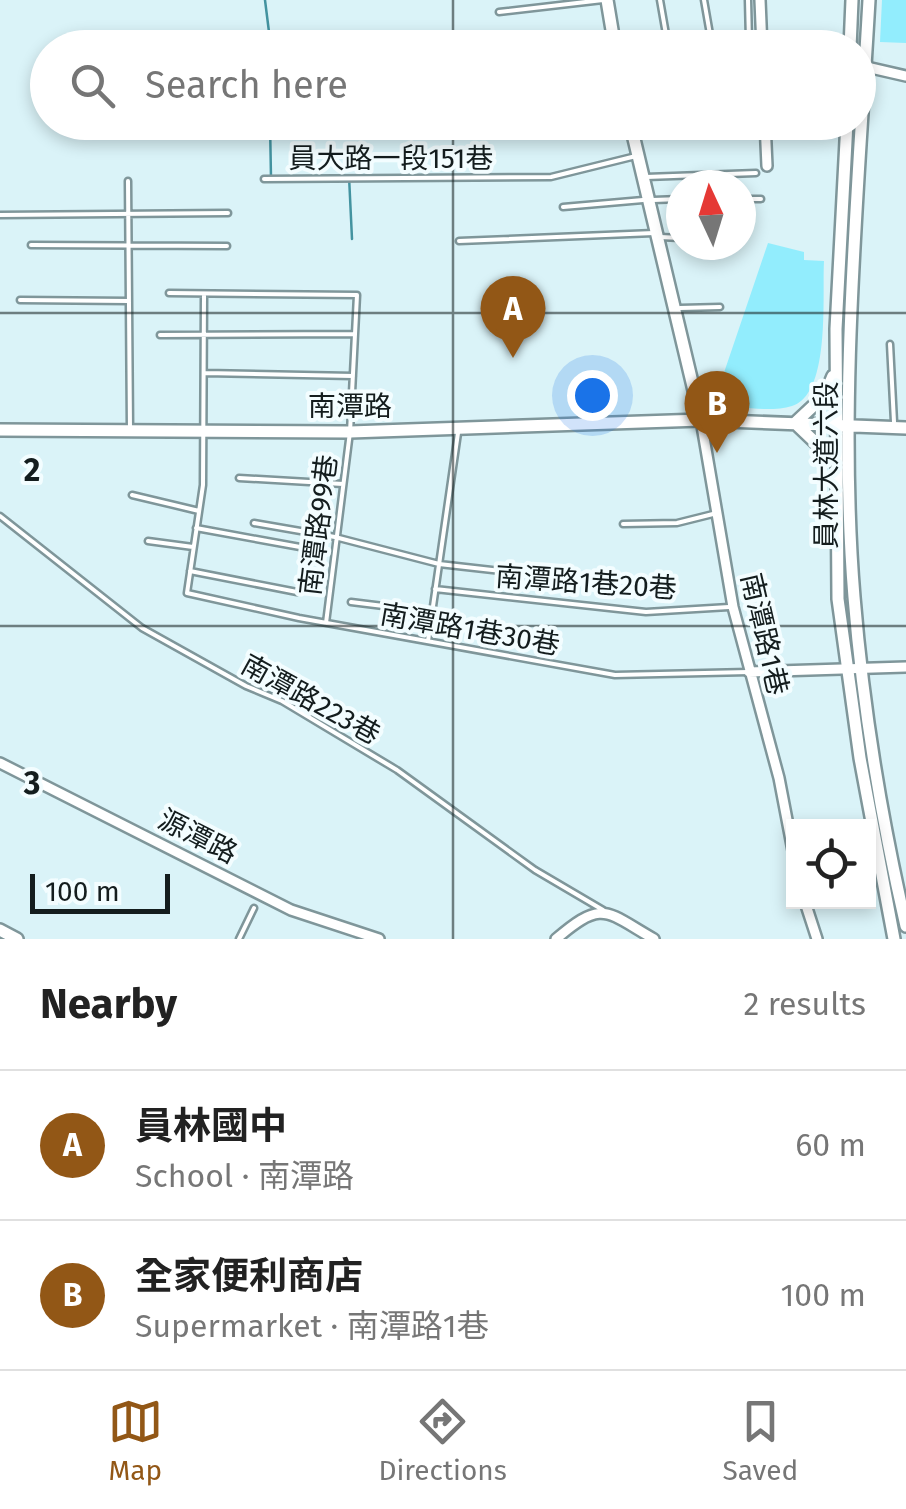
<!DOCTYPE html>
<html lang="en">
<head>
<meta charset="utf-8">
<style>
	body { margin:0; font-family:"Fira Sans","Noto Sans TC",sans-serif; background:#f6f6f6; color:#222 }
	.controls { position:absolute; right:30px; bottom:30px; display:grid; overflow:hidden; border-radius:0px; box-shadow:0 5px 15px #0003 }
	.controls button { width:90px; height:90px; display:grid; place-items:center; padding:0; border:0; border-bottom:2px solid #e0e0e0; background:#fff; color:#222; font:50px sans-serif }
	.compass { position:absolute; left:666px; top:170px; width:90px; height:90px; border-radius:50%; background:#fff; box-shadow:0 5px 15px #0003; rotate:356deg }
	.scale { position:absolute; left:30px; bottom:25px; width:140px; box-sizing:border-box; padding-left:10px; border:5px solid #141d1e; border-top:0; font-size:28px; line-height:35px; white-space:nowrap; color:#141d1e; -webkit-text-stroke:8px #f3fdff; paint-order:stroke }
	.you { position:absolute; left:592px; top:395px; width:35px; height:35px; margin:-25px; border:8px solid #fff; border-radius:50%; background:#1a73e8; box-shadow:0 0 0 15px #1a73e833 }
	.badge { display:grid; place-items:center; width:65px; height:65px; border-radius:50%; background:#925716; color:#fff; font-size:32px; font-weight:700 }
	.pin { position:absolute; translate:-50% -82px; filter:drop-shadow(0 2px 5px #0008) }
	.pin::after { content:''; position:absolute; top:52px; width:35px; height:30px; background:inherit; clip-path:polygon(0 0,100% 0,50% 100%) }
	.list { margin:0; padding:0; list-style:none }
	h2 { display:flex; justify-content:space-between; align-items:center; height:130px; margin:0; padding:0 40px; font-size:42px }
	h2 small { font-size:32px; font-weight:400; color:#767676 }
	.list li { display:grid; grid-template-columns:65px 1fr auto; gap:30px; align-items:center; box-sizing:border-box; height:150px; padding:0 40px; border-top:2px solid #e0e0e0 }
	.list b { display:block; font-size:38px; white-space:nowrap }
	.list p { margin:0; font-size:32px; white-space:nowrap; color:#767676 }
	.list em { font-size:32px; font-style:normal; color:#767676 }
	.icon { flex:none; width:55px; height:55px; fill:none; stroke:currentColor; stroke-width:2; stroke-linecap:round; stroke-linejoin:round }
	.map { position:relative; flex:none; width:906px; height:939px; overflow:hidden }
	.search { position:absolute; background:#fff; box-shadow:0 5px 15px #0003; left:30px; right:30px; top:30px; height:110px; display:flex; align-items:center; gap:25px; box-sizing:border-box; padding:0 35px; border-radius:55px; color:#767676; font-size:38px }
	.sheet { height:430px; background:#fff }
	nav { display:flex; justify-content:space-around; align-items:center; box-sizing:border-box; height:140px; border-top:2px solid #e0e0e0; background:#fff; font-size:28px; color:#767676 }
	nav a { display:grid; justify-items:center; gap:5px }
	nav .on { color:#925716 }
	.map>svg:first-child { display:block }
</style>
</head>
<body>
<div class="map">
<svg width="906" height="939" viewBox="0 0 906 939">
	<rect width="100%" height="100%" fill="#daf3f8"/>
	<path fill="#92edfd" d="M882 0H906V43L880 42Z
		M768 243 804 252V260L824 261C822 296 831 394 792 406 769 413 737 406 713 405Z"/>
	<g fill="none" stroke-linecap="round" stroke-linejoin="round">
		<path stroke="#4393a0" stroke-width="2.5" d="M265 0 271 48
			M270 122 271 178
			M299 177 349 176 352 239"/>
		<defs>
			<path id="lane" d="M660 0 667 40
				M704 0 711 40
				M499 12 603 0
				M618 39 749 41 748 0
				M635 126 752 130
				M646 177 756 173
				M264 179 551 177 636 156
				M128 181 130 429
				M741 199H761
				M653 200 681 199
				M563 207 643 200
				M0 215 228 213
				M660 237 681 238
				M459 241 654 233
				M31 245 227 246
				M169 293 357 295 350 432 326 623
				M204 296 203 485 187 593 299 618 615 675 749 672
				M20 300 129 301
				M680 308 720 307
				M160 335 355 334
				M890 344 894 422
				M205 373 353 376
				M239 478 343 484
				M132 495 199 511
				M0 516 142 628 246 686 282 701 397 770 535 870 603 910
				M254 523 335 537 439 564 572 579
				M623 524 677 523 717 513
				M196 528 300 547
				M148 541 193 547
				M190 571 297 592
				M435 589 646 612 729 607
				M351 602 432 612
				M428 641 458 433
				M239 939 254 908"/>
			<path id="street" d="M760 0 762 48
				M762 41 787 48
				M858 65 906 76
				M765 122 767 166
				M701 420 733 607 779 778 794 856
				M749 672 906 667
				M0 763 291 910 379 939
				M805 902 817 939
				M556 939C603 899 605 911 654 939"/>
			<path id="secondary" d="M607 0 615 48
				M869 0C858 194 838 404 854 597 863 708 881 818 906 926
				M850 48 852 0
				M630 122 701 420
				M847 122 836 329 838 599 860 758 894 939
				M833 376 825 395 795 423 837 463
				M0 430 350 432 701 420 906 428
				M0 930 17 939"/>
		</defs>
		<use href="#lane" stroke="#7f969a" stroke-width="9"/>
		<use href="#street" stroke="#7f969a" stroke-width="14"/>
		<use href="#secondary" stroke="#7f969a" stroke-width="16"/>
		<use href="#lane" stroke="#fff" stroke-width="4"/>
		<use href="#street" stroke="#fff" stroke-width="9"/>
		<use href="#secondary" stroke="#fff" stroke-width="11"/>
	</g>
	<path fill="none" stroke="#141d1e" stroke-width="2.5" stroke-opacity="0.55" d="M453 0V48M453 122V939M0 313H906M0 626H906"/>
	<g text-anchor="middle" stroke-width="8" stroke-linejoin="round" paint-order="stroke">
		<g font-size="28" fill="#141d1e" stroke="#f3fdff">
			<text x="391" y="168">員大路一段151巷</text>
			<text x="350" y="416">南潭路</text>
			<text transform="translate(826 465) rotate(-90)" y="10">員林大道六段</text>
			<text transform="translate(318 525) rotate(-83)" y="10">南潭路99巷</text>
			<text transform="translate(586 582) rotate(4)" y="10">南潭路1巷20巷</text>
			<text transform="translate(470 629) rotate(10)" y="10">南潭路1巷30巷</text>
			<text transform="translate(765 634) rotate(77)" y="10">南潭路1巷</text>
			<text transform="translate(311 699) rotate(29)" y="10">南潭路223巷</text>
			<text transform="translate(198 836) rotate(27)" y="10">源潭路</text>
		</g>
	</g>
	<g font-size="32" text-anchor="middle" font-weight="bold" fill="#141d1e" stroke="#f3fdff" stroke-width="8" stroke-linejoin="round" paint-order="stroke">
		<text x="32" y="481">2</text>
		<text x="32" y="794">3</text>
	</g>
</svg>
<div class="controls">
<button><svg class="icon" aria-label="locate" viewBox="0 0 24 24"><circle cx="12" cy="12" r="6"/><path d="M12 2v4M12 18v4M2 12h4M18 12h4"/></svg></button>
</div>
<svg class="compass" viewBox="-18 -18 36 36"><path d="M0-13l5 13h-10z" fill="#e53935"/><path d="M0 13l5-13h-10z" fill="#767676"/></svg>
<div class="scale">100 m</div>
<div class="you"></div>
<div class="pin badge" style="left:513px;top:358px">A</div>
<div class="pin badge" style="left:717px;top:453px">B</div>
<div class="search"><svg class="icon" aria-label="search" viewBox="0 0 24 24"><circle cx="10" cy="10" r="6"/><path d="M15 15l6 6"/></svg>Search here</div>
</div>
<section class="sheet">
<h2>Nearby<small>2 results</small></h2>
<ul class="list">
<li><span class="badge">A</span><div><b>員林國中</b><p>School · 南潭路</p></div><em>60 m</em></li>
<li><span class="badge">B</span><div><b>全家便利商店</b><p>Supermarket · 南潭路1巷</p></div><em>100 m</em></li>
</ul>
</section>
<nav>
<a class="on"><svg class="icon" aria-label="map" viewBox="0 0 24 24"><path d="M3 6l6-2 6 2 6-2v14l-6 2-6-2-6 2zM9 4v14M15 6v14"/></svg>Map</a>
<a><svg class="icon" aria-label="directions" viewBox="0 0 24 24"><path d="M12 3l9 9-9 9-9-9zM9 14v-3h6M13 9l2 2-2 2"/></svg>Directions</a>
<a><svg class="icon" aria-label="saved" viewBox="0 0 24 24"><path d="M7 4h10v16l-5-4-5 4z"/></svg>Saved</a>
</nav>
</body>
</html>
